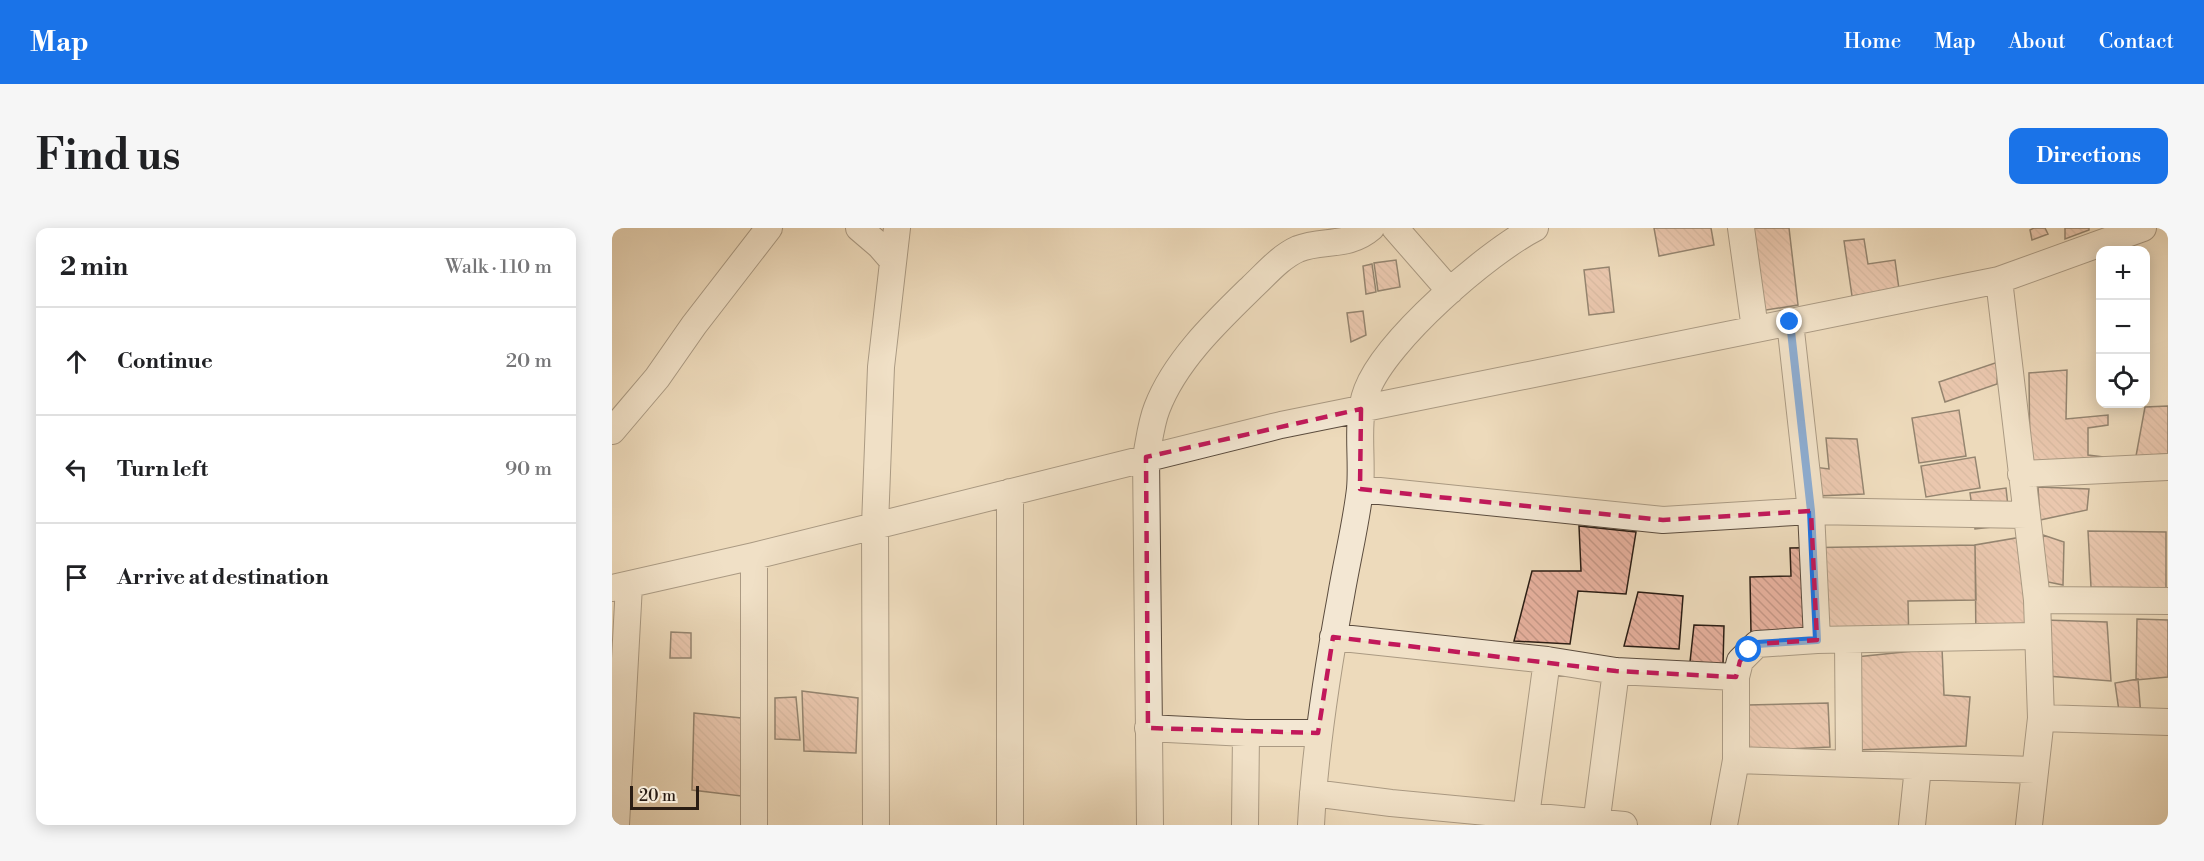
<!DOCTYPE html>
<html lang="en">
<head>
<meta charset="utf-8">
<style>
	body { margin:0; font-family:"Libre Bodoni",serif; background:#f6f6f6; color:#202124 }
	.controls { position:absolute; right:18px; top:18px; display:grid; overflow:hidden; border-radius:12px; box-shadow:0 3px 15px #0003 }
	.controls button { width:54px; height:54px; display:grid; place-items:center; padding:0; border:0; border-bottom:2px solid #e0e0e0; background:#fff; color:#202124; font:30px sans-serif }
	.scale { position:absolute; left:18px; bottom:15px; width:69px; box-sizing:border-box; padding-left:6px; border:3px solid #2a1d14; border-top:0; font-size:16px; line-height:21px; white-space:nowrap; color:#2a1d14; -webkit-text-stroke:4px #f3e7d3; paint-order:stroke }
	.stop { position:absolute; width:18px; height:18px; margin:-14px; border:4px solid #1a73e8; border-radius:50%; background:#fff }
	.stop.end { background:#1a73e8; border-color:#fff; box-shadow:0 2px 6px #0008 }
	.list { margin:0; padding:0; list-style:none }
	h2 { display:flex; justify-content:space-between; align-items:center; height:78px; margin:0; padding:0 24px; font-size:26px }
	h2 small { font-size:20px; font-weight:400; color:#757577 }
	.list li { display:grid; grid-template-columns:39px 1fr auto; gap:18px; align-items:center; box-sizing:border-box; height:108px; padding:0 24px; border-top:2px solid #e0e0e0 }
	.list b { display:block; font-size:22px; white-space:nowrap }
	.list em { font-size:20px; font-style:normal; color:#757577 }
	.icon { flex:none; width:33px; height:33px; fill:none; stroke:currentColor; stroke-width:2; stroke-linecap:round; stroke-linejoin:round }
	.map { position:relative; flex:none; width:1556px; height:597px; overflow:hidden; border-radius:12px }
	header { display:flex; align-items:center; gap:36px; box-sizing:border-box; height:84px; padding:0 30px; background:#1a73e8; color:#fff }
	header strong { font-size:28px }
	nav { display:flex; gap:33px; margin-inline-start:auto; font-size:21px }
	.intro { display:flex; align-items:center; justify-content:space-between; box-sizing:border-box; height:144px; padding:0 36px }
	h1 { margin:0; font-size:42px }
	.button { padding:15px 27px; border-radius:12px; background:#1a73e8; color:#fff; font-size:21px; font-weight:700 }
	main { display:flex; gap:36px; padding:0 36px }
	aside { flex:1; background:#fff; border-radius:12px; box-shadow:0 3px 15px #0003 }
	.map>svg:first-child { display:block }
</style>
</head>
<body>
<header>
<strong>Map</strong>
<nav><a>Home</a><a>Map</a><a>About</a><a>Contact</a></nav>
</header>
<div class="intro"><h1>Find us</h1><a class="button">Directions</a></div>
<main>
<aside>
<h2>2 min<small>Walk · 110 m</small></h2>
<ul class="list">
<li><svg class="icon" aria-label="ahead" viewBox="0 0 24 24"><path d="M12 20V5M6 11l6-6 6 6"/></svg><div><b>Continue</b></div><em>20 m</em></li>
<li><svg class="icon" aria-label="left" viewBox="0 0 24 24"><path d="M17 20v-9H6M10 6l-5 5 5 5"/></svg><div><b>Turn left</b></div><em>90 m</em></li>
<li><svg class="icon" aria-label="arrive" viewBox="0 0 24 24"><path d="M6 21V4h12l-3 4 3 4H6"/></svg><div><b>Arrive at destination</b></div></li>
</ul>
</aside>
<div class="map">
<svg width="1556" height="597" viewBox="0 0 1556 597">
	<defs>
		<pattern id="building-back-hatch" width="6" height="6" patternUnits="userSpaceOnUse" patternTransform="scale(1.5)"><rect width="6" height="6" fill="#e6b09d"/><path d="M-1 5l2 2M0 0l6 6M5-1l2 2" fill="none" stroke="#c59786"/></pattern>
	</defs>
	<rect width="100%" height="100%" fill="#eddabb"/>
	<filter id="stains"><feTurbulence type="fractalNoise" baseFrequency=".00333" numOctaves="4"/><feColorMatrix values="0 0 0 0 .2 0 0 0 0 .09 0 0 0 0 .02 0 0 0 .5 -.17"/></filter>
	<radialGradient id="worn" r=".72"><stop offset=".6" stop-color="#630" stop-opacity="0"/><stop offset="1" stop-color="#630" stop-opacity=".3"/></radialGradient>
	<path fill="url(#building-back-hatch)" stroke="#2a1d14" stroke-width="1.5" d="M1042 0H1099L1102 17 1047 28Z
		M1137 0H1177L1186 77 1148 83Z
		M1422 0H1433L1436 6 1420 12 1418 2Z
		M1453 0H1477V2L1453 11Z
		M1252 11 1256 36 1283 32 1287 61 1240 68 1232 13Z
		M784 32 788 59 766 63 762 35Z
		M760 36 764 64 754 66 751 38Z
		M997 39 1002 84 977 87 972 42Z
		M751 83 754 107 739 114 735 85Z
		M1386 134 1385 156 1333 174 1327 154Z
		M1455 142 1454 191 1496 187V197L1476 200V227L1491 229 1490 237 1418 242 1417 145Z
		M1556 178V226L1524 228 1533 179Z
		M1347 182 1354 228 1307 235 1300 190Z
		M1214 210 1245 211 1252 266 1205 268 1202 239 1217 241Z
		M1363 229 1368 260 1314 269 1309 238Z
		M1426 259 1477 261 1475 282 1428 292Z
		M1394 260 1398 297 1363 301 1358 265Z
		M967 298 1024 304 1014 366 966 363 958 416 902 413 920 343H969Z
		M1476 303 1554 304V360L1479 359Z
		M1431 307 1452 314 1451 357 1431 353Z
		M1410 309 1414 416 1364 419 1363 317Z
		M1363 317 1364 372 1296 373 1297 421 1178 405H1139L1138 349 1179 348 1178 320Z
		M1026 364 1071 368 1067 421 1012 418Z
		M1525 391 1556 392V449L1524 452Z
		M1432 392 1495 394 1499 453 1435 448Z
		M1082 397 1112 398 1111 436 1078 434Z
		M59 404 79 405V430H58Z
		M1330 420 1332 467 1358 469 1354 518 1244 522V429Z
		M1526 451 1529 489 1508 490 1503 455Z
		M190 463 246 470 244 525 192 523Z
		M184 469 188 512 163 511V470Z
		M1216 475 1218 519 1131 523 1136 477Z
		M82 485 129 490V568L80 562Z"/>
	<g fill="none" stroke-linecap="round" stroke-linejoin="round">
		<defs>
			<path id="street" d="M247 0 268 18 281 33
				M783 0 838 63
				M1129 0 1143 101
				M1387 52 1425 372 1429 490 1417 597
				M1178 94 1199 283 1205 412
				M0 203 45 150 82 97 157 0
				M1409 246 1556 239
				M748 261 1051 292 1199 283 1414 287
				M0 360 142 328 669 197 1387 52 1531 0
				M1425 372 1556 373
				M721 409 935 432 1004 443 1124 449
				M1236 412 1237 536
				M1429 490 1556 494
				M536 500 634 505H706
				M1124 532 1422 542
				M701 565 779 575 1012 597
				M914 588 935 432
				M4 597 17 357
				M142 597V328
				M264 597 263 297 269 139 285 0
				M398 597V264
				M538 597 534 229C537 214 539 195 545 180 563 133 604 94 640 59 654 46 668 29 686 21 710 11 736 20 759 0
				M633 597 634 505
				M699 597C703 520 715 444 729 368 735 332 744 296 748 261 751 228 743 193 755 162 774 112 876 24 923 0
				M984 597 1004 443
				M1112 597 1124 532V449L1128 433 1145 416 1205 412 1425 408
				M1300 597 1306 539"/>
		</defs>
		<use href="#street" stroke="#5b4c3e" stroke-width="28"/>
		<use href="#street" stroke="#f3e7d3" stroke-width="26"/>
	</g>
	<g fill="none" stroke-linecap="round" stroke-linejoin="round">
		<path stroke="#1a73e8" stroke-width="8" d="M1137 422 1145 416 1205 412 1199 283 1178 94"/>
	</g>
	<path d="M0 0H1556V597H0ZM749 181 748 261 1051 292 1199 283 1205 412 1145 416 1128 433 1124 449 1004 443 721 409 706 505 536 500 534 229Z" fill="#eddabb" fill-opacity=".55" fill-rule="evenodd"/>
	<path fill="none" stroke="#c2185b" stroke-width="4.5" stroke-dasharray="12 8" stroke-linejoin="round" d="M749 181 748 261 1051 292 1199 283 1205 412 1145 416 1128 433 1124 449 1004 443 721 409 706 505 536 500 534 229Z"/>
	<rect width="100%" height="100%" filter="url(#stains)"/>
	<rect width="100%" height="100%" fill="url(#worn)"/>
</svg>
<div class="controls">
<button>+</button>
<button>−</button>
<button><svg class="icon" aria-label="locate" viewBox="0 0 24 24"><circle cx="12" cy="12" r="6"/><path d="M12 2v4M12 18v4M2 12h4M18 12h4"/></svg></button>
</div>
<div class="scale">20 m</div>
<div class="stop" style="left:1137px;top:422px"></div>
<div class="stop end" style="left:1178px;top:94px"></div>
</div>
</main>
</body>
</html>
